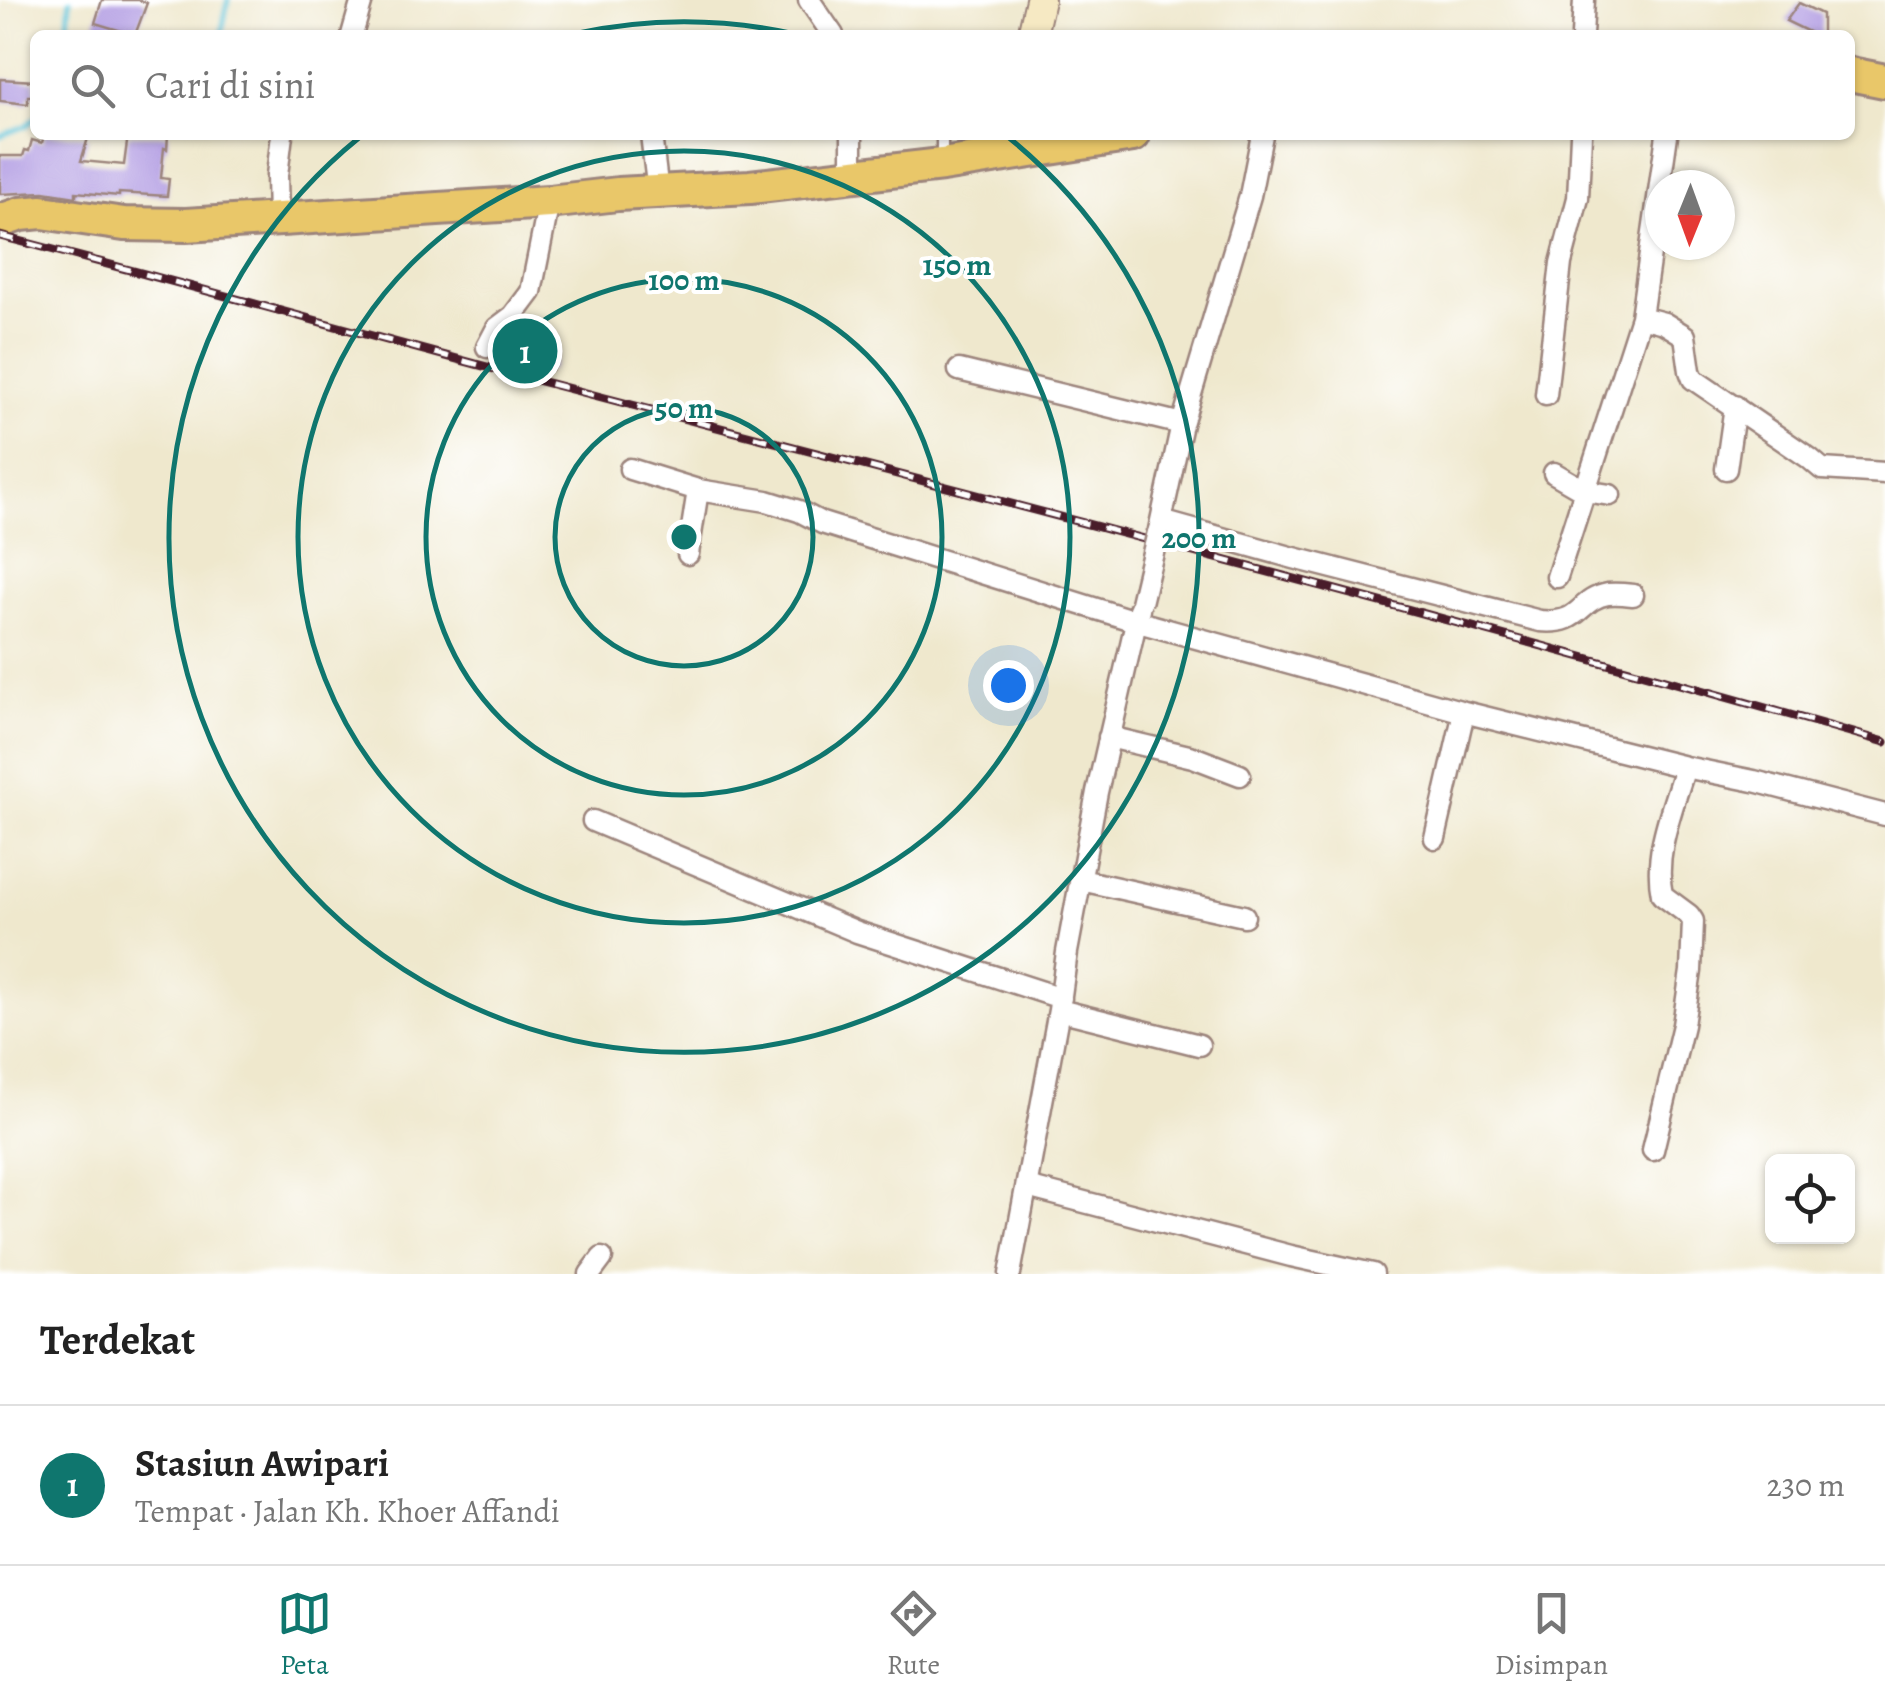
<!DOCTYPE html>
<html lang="id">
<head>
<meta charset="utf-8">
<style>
	body { margin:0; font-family:Alegreya,serif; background:#f6f6f6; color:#222 }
	.controls { position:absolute; right:30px; bottom:30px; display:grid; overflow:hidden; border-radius:15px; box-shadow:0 2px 8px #0004 }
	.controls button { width:90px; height:90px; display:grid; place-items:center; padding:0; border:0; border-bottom:2px solid #e0e0e0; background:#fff; color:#222; font:50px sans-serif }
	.compass { position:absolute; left:1645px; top:170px; width:90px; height:90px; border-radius:50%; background:#fff; box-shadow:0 2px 8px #0004; rotate:181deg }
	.you { position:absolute; left:1008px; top:685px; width:35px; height:35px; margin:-25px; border:8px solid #fff; border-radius:50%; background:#1a73e8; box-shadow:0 0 0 15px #1a73e833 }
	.badge { display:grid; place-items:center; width:65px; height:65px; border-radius:50%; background:#0f766e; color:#fff; font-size:32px; font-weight:700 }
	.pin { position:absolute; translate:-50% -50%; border:5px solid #fff; box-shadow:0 2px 10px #0006 }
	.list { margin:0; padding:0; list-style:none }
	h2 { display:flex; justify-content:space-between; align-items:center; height:130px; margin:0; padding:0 40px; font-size:42px }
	h2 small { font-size:32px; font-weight:400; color:#767676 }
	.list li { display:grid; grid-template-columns:65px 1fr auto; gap:30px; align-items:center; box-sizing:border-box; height:160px; padding:0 40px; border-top:2px solid #e0e0e0 }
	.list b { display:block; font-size:38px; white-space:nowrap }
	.list p { margin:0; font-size:32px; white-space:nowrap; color:#767676 }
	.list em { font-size:32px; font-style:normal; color:#767676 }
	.icon { flex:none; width:55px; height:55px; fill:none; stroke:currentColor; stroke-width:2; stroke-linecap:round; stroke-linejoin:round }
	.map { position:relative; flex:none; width:1885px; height:1274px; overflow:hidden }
	.search { position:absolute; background:#fff; box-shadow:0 2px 8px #0004; left:30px; right:30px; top:30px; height:110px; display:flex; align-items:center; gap:25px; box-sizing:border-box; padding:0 35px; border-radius:15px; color:#767676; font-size:38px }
	.sheet { height:290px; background:#fff }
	nav { display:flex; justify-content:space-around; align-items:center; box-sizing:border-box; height:140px; border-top:2px solid #e0e0e0; background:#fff; font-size:28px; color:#767676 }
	nav a { display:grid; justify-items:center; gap:5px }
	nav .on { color:#0f766e }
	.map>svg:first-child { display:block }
</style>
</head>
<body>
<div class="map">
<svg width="1885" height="1274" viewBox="0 0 1885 1274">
	<rect width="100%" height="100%" fill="#fff"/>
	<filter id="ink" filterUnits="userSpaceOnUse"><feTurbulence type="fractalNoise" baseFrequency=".01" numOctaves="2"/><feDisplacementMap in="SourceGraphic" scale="20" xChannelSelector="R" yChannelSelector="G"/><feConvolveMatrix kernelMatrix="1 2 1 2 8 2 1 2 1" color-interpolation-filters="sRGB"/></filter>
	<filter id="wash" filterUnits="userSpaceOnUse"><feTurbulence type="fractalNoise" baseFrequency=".0048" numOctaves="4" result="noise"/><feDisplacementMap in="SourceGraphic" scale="40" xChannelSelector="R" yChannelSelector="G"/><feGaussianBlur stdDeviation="2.25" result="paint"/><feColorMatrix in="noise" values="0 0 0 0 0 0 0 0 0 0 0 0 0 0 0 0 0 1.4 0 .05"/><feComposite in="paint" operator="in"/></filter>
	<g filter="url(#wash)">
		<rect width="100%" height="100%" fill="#efe8cd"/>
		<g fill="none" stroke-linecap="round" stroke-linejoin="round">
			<path stroke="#60c7dd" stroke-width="5" d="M222 31 228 0
				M67 35 70 0
				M0 136 27 125 35 118"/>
		</g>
		<g id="blocks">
			<path fill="#b19be2" d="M102 0H139L147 3 135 35 95 23Z
				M1799 3 1822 14V35H1815L1786 21Z
				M0 79 35 81V96H28V104L0 101Z
				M44 135H77L88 138 81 161 124 165 128 135H168L167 149 164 148 161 178 169 179 167 196 119 193V196L76 192V197L44 192 0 194V156H23L25 150 29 151 32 140 42 143Z
				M511 335 558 347 552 370 498 355Z"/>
		</g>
	</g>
	<g filter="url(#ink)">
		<use href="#blocks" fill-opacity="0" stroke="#9c847c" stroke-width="2.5"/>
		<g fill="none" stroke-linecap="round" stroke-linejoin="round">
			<defs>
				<path id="lane" d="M942 135V159"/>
				<path id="street" d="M809 0 833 35
					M352 35 362 0
					M1582 35 1584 0
					M651 135 658 192
					M852 135V177
					M278 220 277 175 282 135
					M1641 317 1664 323 1685 336 1690 371 1693 379 1809 458 1822 469 1885 473
					M487 347 497 328 513 316 531 292 549 202
					M959 370 1182 424
					M1546 395 1561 263 1578 198 1581 135
					M630 469 698 490 767 501 799 511 822 523 1135 621 1464 712 1685 767 1754 781 1885 815
					M1726 469 1735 406
					M1554 473 1585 491 1610 495
					M1161 521 1294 558 1540 621C1583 625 1576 600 1608 594 1616 593 1625 594 1633 595
					M1159 530 1182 424 1250 196 1262 135
					M688 554 698 490
					M1557 577 1641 317 1667 135
					M1109 737 1193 757 1240 775
					M593 821 857 932 1061 998
					M1435 838 1464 712
					M1081 880 1244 916
					M1059 1010 1199 1045
					M1653 1150 1683 1025 1691 971 1693 921 1689 915 1662 895C1653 852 1673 808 1685 767
					M1027 1187 1291 1256 1373 1274
					M590 1274 602 1258
					M1010 1274 1059 1010 1067 952 1097 792 1139 609"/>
				<path id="secondary" d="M1032 35 1040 0"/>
				<path id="primary" d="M1850 74 1885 81
					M0 221 21 214 42 212 124 224 186 225 549 202 618 194 750 187 942 165 1133 135"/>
			</defs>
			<use href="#lane" stroke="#9c847c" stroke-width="15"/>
			<use href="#street" stroke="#9c847c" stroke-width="25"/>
			<use href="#secondary" stroke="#9c847c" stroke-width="32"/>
			<use href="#primary" stroke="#9c847c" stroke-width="38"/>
			<use href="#lane" stroke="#fff" stroke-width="10"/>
			<use href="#street" stroke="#fff" stroke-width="20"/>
			<use href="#secondary" stroke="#f6e9c3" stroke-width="28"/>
			<use href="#primary" stroke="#e9c769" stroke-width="32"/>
			<defs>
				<path id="rail" d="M0 236C181 282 360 334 540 381 989 498 1439 614 1885 742"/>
			</defs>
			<use href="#rail" stroke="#4a1f2b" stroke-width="9"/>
			<use href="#rail" stroke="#fff" stroke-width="5" stroke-dasharray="15" stroke-linecap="butt"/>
			<defs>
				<path id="street-bridge" d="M1141 603 1158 532"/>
			</defs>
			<use href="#street-bridge" stroke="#9c847c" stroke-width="25" stroke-linecap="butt"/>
			<use href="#street-bridge" stroke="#fff" stroke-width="20"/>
		</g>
	</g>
	<g fill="none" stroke="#0f766e" stroke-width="5">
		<circle cx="684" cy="537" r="129"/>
		<circle cx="684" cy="537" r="258"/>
		<circle cx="684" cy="537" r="386"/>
		<path d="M573 34A515 515 0 0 1 795 34M1008 137A515 515 0 1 1 360 137"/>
	</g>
	<circle cx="684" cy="537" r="15" fill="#0f766e" stroke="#fff" stroke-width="5"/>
	<g font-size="30" text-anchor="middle" font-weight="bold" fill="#0f766e" stroke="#fff" stroke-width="8" stroke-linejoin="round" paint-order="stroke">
		<text x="957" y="275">150 m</text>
		<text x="684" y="290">100 m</text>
		<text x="684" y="418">50 m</text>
		<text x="1199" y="548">200 m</text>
	</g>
</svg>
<div class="controls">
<button><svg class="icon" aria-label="locate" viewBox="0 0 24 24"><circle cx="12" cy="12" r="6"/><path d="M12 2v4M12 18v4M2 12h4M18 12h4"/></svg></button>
</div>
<svg class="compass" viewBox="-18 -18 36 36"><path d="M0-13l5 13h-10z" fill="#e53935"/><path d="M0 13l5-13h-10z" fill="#767676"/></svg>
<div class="you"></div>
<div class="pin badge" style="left:525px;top:351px">1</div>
<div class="search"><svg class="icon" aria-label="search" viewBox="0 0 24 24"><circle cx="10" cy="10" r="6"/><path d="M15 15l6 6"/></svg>Cari di sini</div>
</div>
<section class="sheet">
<h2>Terdekat<small></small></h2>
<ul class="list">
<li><span class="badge">1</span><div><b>Stasiun Awipari</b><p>Tempat · Jalan Kh. Khoer Affandi</p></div><em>230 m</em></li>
</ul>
</section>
<nav>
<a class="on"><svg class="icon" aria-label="map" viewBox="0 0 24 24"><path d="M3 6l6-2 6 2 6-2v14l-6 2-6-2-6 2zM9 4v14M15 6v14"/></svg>Peta</a>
<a><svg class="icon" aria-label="directions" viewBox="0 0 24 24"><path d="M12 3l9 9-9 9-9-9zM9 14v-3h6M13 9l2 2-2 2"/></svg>Rute</a>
<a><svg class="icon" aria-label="saved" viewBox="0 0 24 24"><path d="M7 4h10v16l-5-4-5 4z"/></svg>Disimpan</a>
</nav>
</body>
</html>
